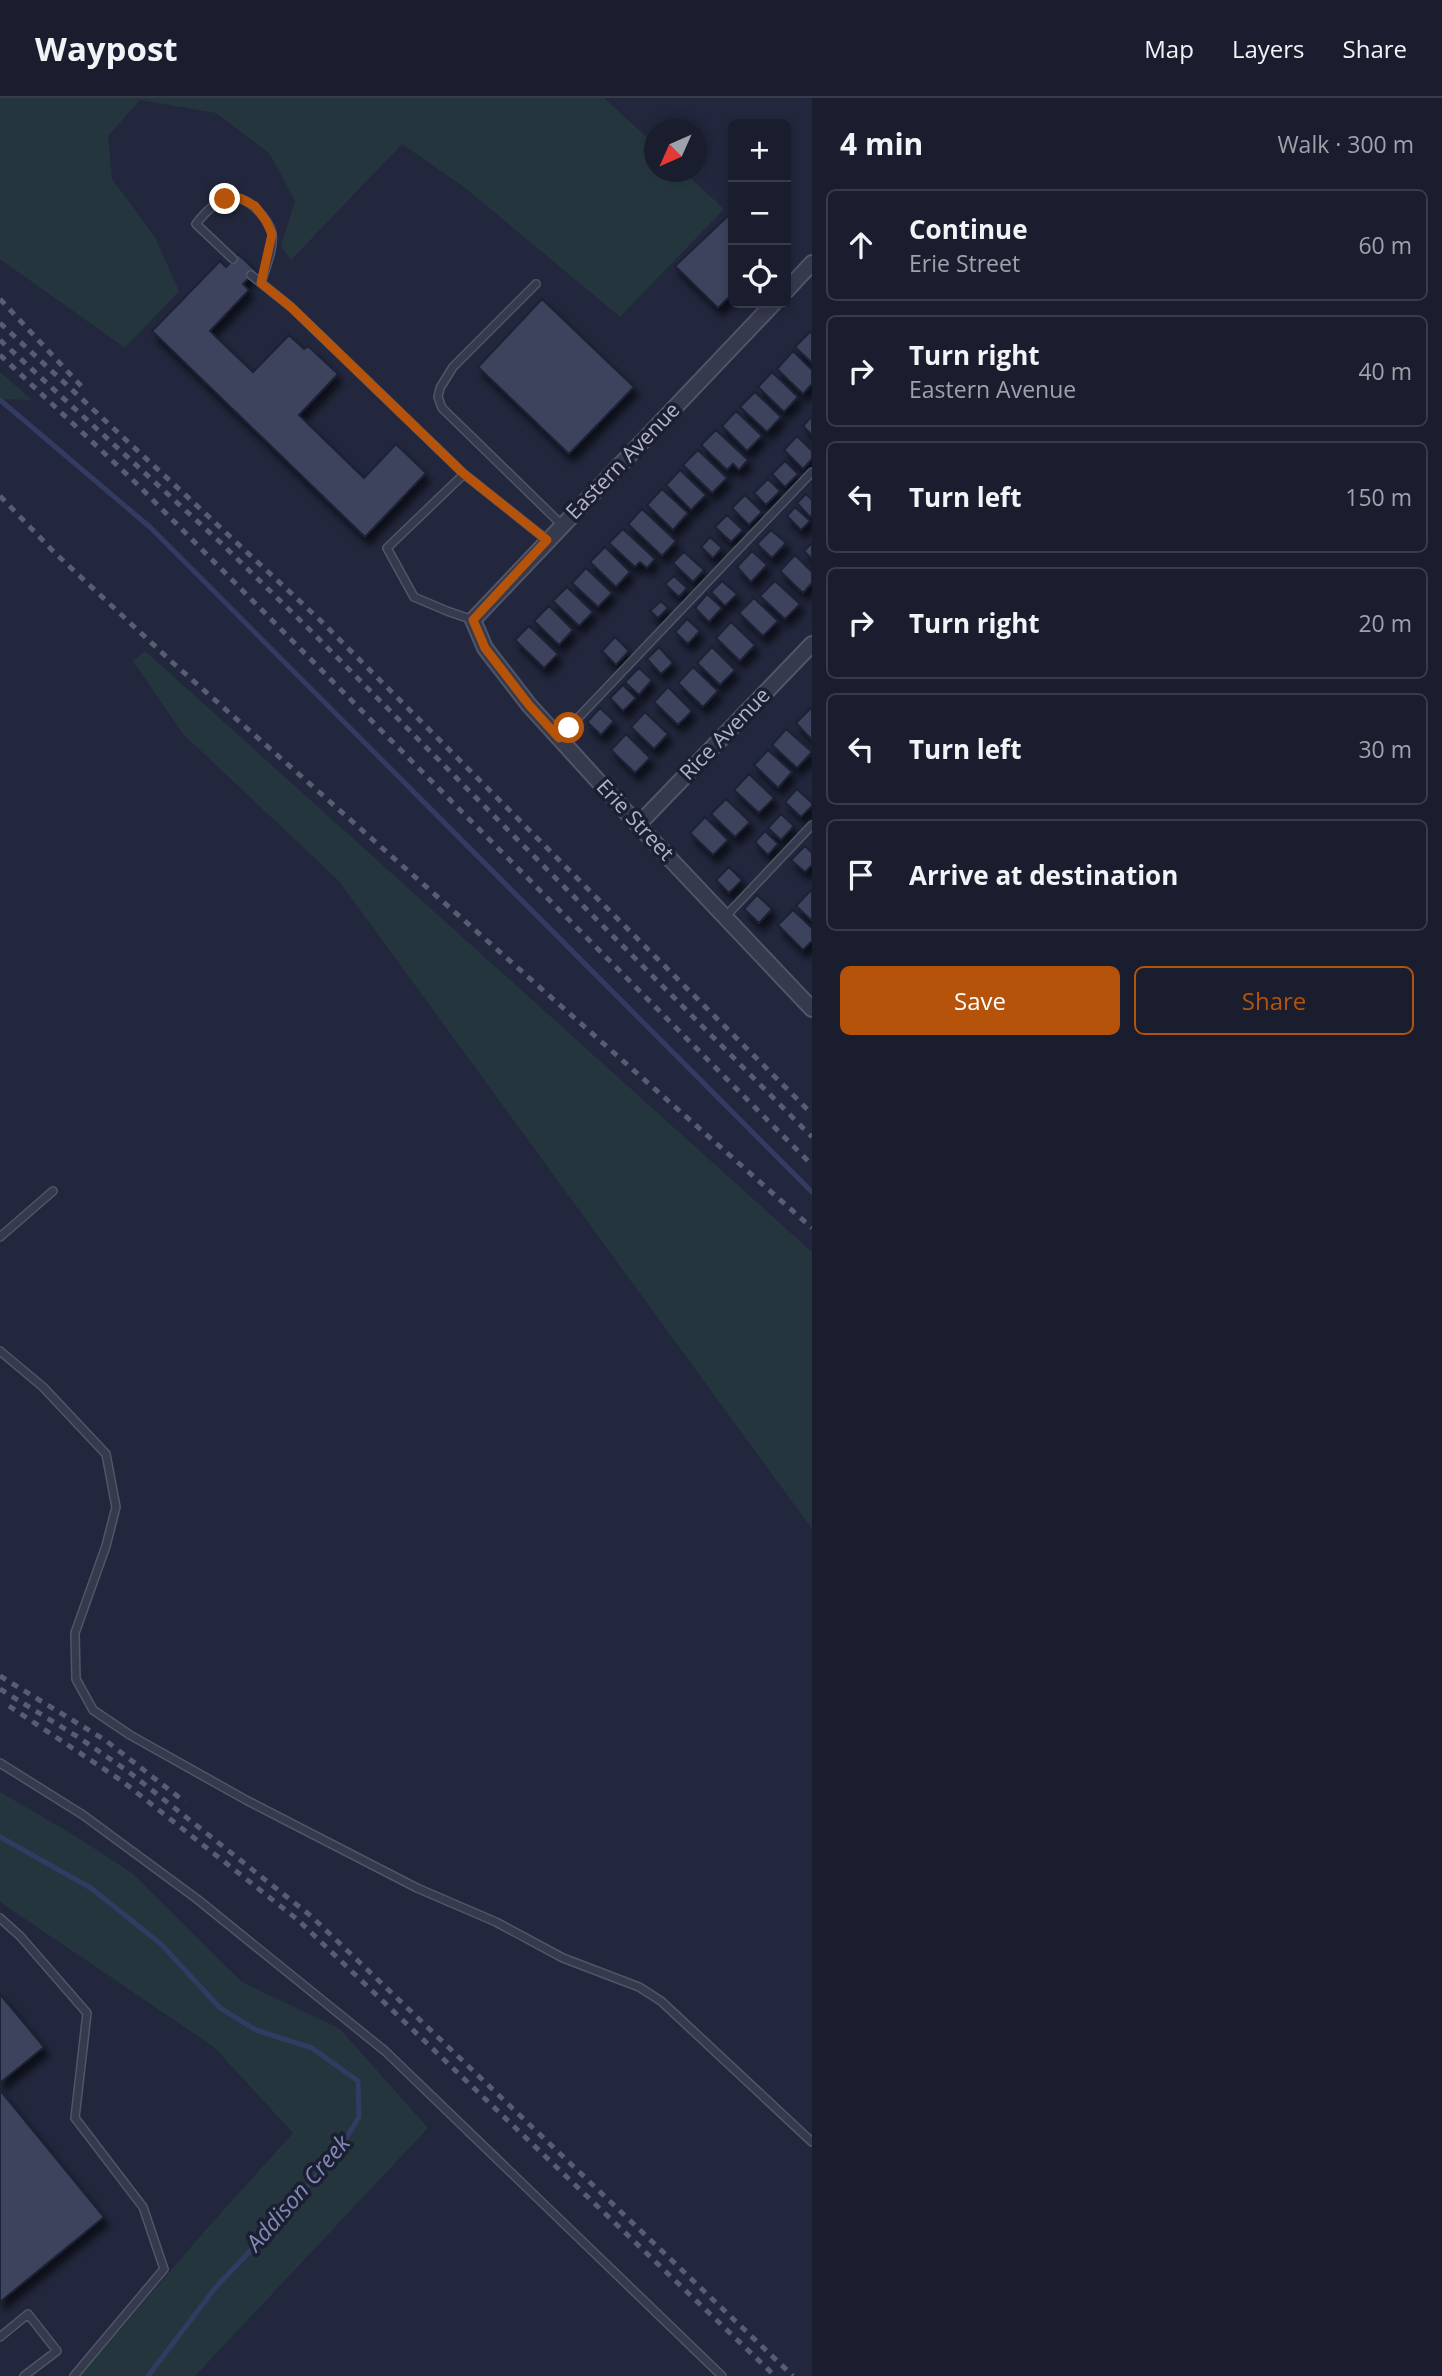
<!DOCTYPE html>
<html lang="en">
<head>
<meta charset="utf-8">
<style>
	body { margin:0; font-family:"Open Sans",sans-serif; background:#232636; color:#f1f3f6 }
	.controls { position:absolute; right:21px; top:21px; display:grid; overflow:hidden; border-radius:10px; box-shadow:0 4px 10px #0003 }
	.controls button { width:63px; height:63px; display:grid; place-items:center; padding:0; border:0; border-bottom:2px solid #383b4a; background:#1a1d2e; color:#f1f3f6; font:35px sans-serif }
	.compass { position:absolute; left:644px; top:21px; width:63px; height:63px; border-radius:50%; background:#1a1d2e; box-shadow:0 4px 10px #0003; rotate:225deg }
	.stop { position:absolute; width:21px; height:21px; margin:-16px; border:5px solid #b45309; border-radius:50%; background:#fff }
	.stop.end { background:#b45309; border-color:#fff; box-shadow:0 2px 7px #0008 }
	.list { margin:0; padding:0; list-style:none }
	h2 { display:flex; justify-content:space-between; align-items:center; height:91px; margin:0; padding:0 28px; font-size:30px }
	h2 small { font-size:23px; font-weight:400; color:#9fa2aa }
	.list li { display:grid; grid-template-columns:46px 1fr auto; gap:21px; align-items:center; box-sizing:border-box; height:112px; margin:0 14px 14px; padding:0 14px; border:2px solid #383b4a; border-radius:10px }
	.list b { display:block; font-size:26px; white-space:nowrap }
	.list p { margin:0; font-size:23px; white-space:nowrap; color:#9fa2aa }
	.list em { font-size:23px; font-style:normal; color:#9fa2aa }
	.actions { display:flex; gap:14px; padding:21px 28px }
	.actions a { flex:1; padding:16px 0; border:2px solid #b45309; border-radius:10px; text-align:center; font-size:24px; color:#b45309 }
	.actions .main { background:#b45309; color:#fff }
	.icon { flex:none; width:38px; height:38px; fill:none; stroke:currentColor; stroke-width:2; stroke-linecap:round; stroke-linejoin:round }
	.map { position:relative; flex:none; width:812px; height:2278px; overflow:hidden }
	header { display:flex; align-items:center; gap:42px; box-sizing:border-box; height:98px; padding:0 35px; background:#1a1d2e; border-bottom:2px solid #383b4a }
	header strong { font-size:33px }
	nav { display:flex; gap:38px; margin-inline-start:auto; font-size:24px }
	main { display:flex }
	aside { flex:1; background:#1a1d2e }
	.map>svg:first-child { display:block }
</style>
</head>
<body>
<header>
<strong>Waypost</strong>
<nav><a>Map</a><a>Layers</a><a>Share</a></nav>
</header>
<main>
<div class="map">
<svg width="812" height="2278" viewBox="0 0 812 2278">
	<defs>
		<filter id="shadow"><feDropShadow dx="4.5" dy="8" stdDeviation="3.5" flood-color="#0009"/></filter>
	</defs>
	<rect width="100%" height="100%" fill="#22273d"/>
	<path fill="#24353e" d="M0 0H604L654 46V74H684L724 111 620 219 464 89 402 46 291 162 281 148 295 103 270 56 216 15 140 2 108 38 112 81 155 139 179 193 125 250 0 161Z
		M0 274 32 302 0 301Z
		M145 553 812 1154V1431L339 783 183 636 133 563Z
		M0 1694 72 1736 132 1775 242 1884 340 1931 428 2030 195 2278H80L203 2135 293 2035 214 1949 0 1804Z"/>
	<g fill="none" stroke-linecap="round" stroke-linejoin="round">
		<path stroke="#343b63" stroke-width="5" d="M0 302 151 430 812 1094
			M0 1739 91 1790 162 1847 220 1910 256 1932 312 1950 358 1983 359 2019 342 2047 270 2132 216 2189 148 2278"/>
	</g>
	<path fill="#3e435d" stroke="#1e2134" stroke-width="2" filter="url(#shadow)" d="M729 117 733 121V195L718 210 675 168Z
		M238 156 256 173 243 186 249 192 210 233 253 274 289 237 304 251 308 248 338 276 299 317 364 380 396 346 426 375 365 439 152 233 220 163 226 169Z
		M542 201 634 289 569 356 478 269Z
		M810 234 812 236V265L795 249Z
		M793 253 812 272V286L803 296 777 271Z
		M772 274 798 299 784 314 758 289Z
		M755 294 781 319 767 334 740 309Z
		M736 313 762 338 747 353 722 328Z
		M812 318V337L803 328Z
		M716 332 748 362 739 372 733 366 727 372 701 347Z
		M797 338 812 353V361L803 371 784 352Z
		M698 352 727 380 712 395 683 367Z
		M785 363 798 376 785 389 772 376Z
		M680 372 706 397 691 412 666 387Z
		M768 381 780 393 766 407 754 395Z
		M662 391 688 415 673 432 647 407Z
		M806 396 812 402V417L810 419 797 405Z
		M745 397 762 414 749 427 732 410Z
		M795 409 810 423 801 432 787 418Z
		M642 411 676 443 662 458 628 426Z
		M727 417 743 432 731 444 715 429Z
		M623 431 655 461 647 470 640 464 635 469 609 445Z
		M771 432 786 445 772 460 757 446Z
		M710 439 722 450 713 460 701 449Z
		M812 445V461L804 453Z
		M605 449 630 474 616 489 590 464Z
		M752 453 767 467 751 484 737 469Z
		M684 454 704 472 693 484 673 465Z
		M795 457 812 474V485L803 495 780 473Z
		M586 470 612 495 598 509 572 485Z
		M674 478 687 490 679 499 665 486Z
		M722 483 737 496 725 508 711 494Z
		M775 483 800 506 785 521 760 498Z
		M567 489 593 514 579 528 553 503Z
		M707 496 722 510 709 524 695 510Z
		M754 500 778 523 763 538 739 515Z
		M661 503 668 510 658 520 650 513Z
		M549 508 573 532 559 547 534 523Z
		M687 521 700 533 688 546 675 534Z
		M731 524 755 547 740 563 716 540Z
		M529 528 558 556 544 570 515 542Z
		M615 539 629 553 616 567 602 553Z
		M659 549 673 565 661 576 647 561Z
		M712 549 735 572 720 587 697 565Z
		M693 569 718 593 703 609 678 585Z
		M639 570 652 582 639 597 625 584Z
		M623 587 636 600 623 613 610 600Z
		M668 589 692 613 678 627 654 604Z
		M600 610 614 623 601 637 587 624Z
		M811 610 812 611V642L796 625Z
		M645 614 668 636 654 651 631 629Z
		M786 631 812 654 797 670 772 647Z
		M626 636 650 660 635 675 611 652Z
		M768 652 792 674 778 690 754 667Z
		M749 676 774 700 759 715 734 692Z
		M797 691 812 705V708L801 719 785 704Z
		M726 701 750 724 735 739 711 716Z
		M781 716 794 728 781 742 768 730Z
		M705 719 728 742 713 757 690 735Z
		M765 733 778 746 768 757 755 744Z
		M805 748 812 755V767L805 774 791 762Z
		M729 769 742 782 729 795 716 782Z
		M811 792H812V823L796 808Z
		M757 797 772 811 759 825 744 811Z
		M793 812 812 830V843L803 852 778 827Z
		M0 1896 44 1949 0 1985Z
		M0 1992 104 2119 0 2204Z"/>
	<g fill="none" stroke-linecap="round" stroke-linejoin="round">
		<defs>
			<path id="lane" d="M233 161 196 126C215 101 238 87 262 117 266 122 272 130 272 137 274 151 265 171 261 185
				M251 177 291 209 464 376
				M536 186 453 269 440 290 438 299 442 310 562 427
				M473 522 447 513 414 499 387 450 464 376 547 442
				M559 640 812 374
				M725 819 812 727
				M0 1139 53 1093
				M0 1253 43 1289 106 1356 116 1409 106 1448 75 1535 76 1581 93 1612 130 1637 246 1702 417 1790 496 1824 563 1860 639 1889 661 1903 812 2044
				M0 1665 83 1717 197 1801 385 1953 722 2278
				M0 1820 20 1838 87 1915 75 2020 143 2109 164 2171 74 2278
				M0 2239 28 2216 57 2253 24 2278"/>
			<path id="street" d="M786 193 812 165
				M774 205 473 522 485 550 529 607 638 727 812 911
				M638 727 812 546"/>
		</defs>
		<use href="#lane" stroke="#515568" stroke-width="10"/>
		<use href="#street" stroke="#515568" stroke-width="18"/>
		<use href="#lane" stroke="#363a4d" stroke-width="7"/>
		<use href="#street" stroke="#363a4d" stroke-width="14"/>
		<path stroke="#585d74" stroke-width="5" stroke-dasharray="7 7" stroke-linecap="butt" d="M0 201 83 290
			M0 225 320 522 812 1016
			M0 242 221 445 310 532 812 1039
			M0 257 137 386 812 1067
			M0 398 54 454 172 564 812 1130
			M0 1578 105 1642 185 1704
			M0 1591 78 1639 129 1674 311 1818 793 2278
			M9 1608 122 1683 298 1822 775 2278"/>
	</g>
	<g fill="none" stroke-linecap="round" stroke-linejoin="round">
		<path stroke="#b45309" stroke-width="9" d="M225 101 240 100 255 108 266 123 272 136 261 185 291 209 464 376 547 442 473 522 485 550 529 607 559 640 569 630"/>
	</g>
	<g text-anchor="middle" stroke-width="7" stroke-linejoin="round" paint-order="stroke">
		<g font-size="21" fill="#b2b5c8" stroke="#1c1f32">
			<text transform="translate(623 363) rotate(-46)" y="7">Eastern Avenue</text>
			<text transform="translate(725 636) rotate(-46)" y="7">Rice Avenue</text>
			<text transform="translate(635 722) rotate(47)" y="7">Erie Street</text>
		</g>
		<g font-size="23" font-style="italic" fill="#808ab6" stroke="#1c1f32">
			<text transform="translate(298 2095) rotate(-49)" y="8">Addison Creek</text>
		</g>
	</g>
</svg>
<div class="controls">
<button>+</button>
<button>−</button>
<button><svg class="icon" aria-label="locate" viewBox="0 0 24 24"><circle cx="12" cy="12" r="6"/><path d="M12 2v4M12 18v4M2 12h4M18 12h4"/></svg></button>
</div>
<svg class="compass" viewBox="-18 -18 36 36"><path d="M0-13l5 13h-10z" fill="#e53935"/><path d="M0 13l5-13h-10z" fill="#9fa2aa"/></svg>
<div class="stop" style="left:569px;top:630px"></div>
<div class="stop end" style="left:225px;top:101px"></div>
</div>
<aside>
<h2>4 min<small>Walk · 300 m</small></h2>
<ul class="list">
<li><svg class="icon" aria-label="ahead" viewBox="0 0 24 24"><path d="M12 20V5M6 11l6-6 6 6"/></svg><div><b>Continue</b><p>Erie Street</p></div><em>60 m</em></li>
<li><svg class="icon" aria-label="right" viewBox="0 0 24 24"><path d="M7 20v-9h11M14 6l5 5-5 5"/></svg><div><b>Turn right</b><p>Eastern Avenue</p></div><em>40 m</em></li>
<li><svg class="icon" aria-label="left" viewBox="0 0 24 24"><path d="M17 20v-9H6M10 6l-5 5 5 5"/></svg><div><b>Turn left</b></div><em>150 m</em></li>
<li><svg class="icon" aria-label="right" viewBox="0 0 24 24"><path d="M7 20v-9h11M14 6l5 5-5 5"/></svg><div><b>Turn right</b></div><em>20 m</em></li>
<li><svg class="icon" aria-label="left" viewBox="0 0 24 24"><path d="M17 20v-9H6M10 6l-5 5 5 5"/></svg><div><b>Turn left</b></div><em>30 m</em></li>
<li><svg class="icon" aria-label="arrive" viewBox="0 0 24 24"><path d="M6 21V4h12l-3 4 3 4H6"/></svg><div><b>Arrive at destination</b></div></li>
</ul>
<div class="actions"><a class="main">Save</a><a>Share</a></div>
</aside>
</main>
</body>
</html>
